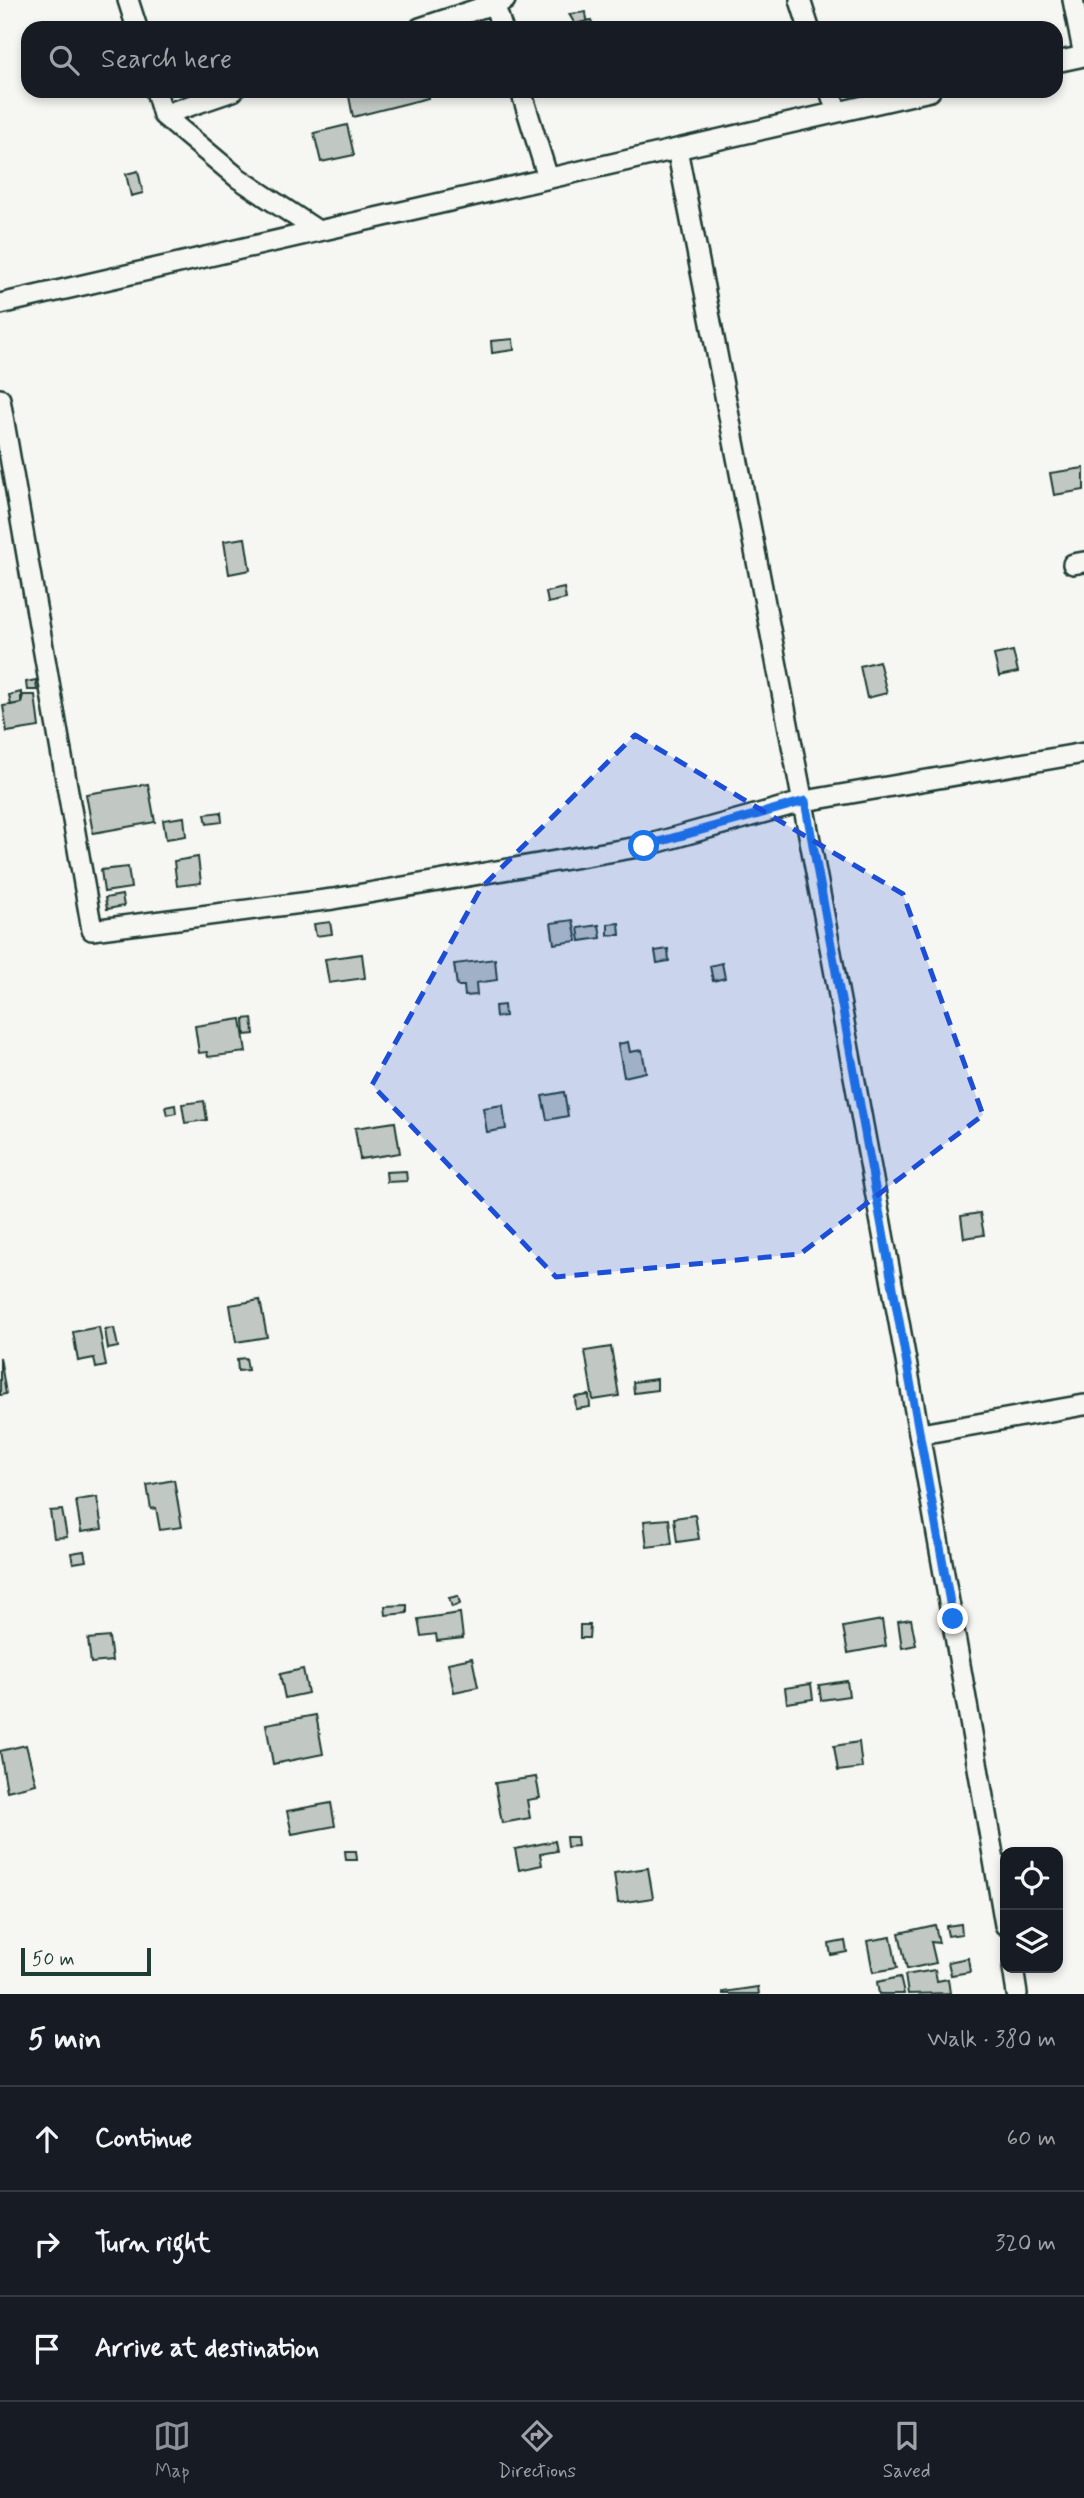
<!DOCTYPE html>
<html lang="en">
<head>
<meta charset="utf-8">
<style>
	body { margin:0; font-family:Mynerve,sans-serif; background:#20242c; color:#f1f3f6 }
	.controls { position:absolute; right:21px; bottom:21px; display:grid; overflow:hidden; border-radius:14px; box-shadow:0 4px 10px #0003 }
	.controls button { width:63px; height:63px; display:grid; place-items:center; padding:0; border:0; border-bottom:2px solid #363941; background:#171b24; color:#f1f3f6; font:35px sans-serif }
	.scale { position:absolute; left:21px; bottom:18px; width:130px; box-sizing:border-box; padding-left:7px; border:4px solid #1f3d34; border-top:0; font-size:19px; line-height:24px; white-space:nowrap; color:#1f3d34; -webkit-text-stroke:5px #f6f6f2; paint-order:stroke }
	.stop { position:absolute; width:21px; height:21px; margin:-16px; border:5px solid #1a73e8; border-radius:50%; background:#fff }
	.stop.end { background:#1a73e8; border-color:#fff; box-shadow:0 2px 7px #0008 }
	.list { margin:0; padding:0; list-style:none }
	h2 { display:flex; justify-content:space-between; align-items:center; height:91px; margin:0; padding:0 28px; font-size:30px }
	h2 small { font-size:23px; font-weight:400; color:#9ea1a6 }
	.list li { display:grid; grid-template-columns:46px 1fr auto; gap:21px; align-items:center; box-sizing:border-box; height:105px; padding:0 28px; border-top:2px solid #363941 }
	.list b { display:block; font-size:26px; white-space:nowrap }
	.list em { font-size:23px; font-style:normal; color:#9ea1a6 }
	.icon { flex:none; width:38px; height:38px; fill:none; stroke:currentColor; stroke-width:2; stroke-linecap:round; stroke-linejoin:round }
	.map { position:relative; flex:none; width:1084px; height:1994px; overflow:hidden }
	.search { position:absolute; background:#171b24; box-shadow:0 4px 10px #0003; left:21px; right:21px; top:21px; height:77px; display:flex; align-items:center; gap:18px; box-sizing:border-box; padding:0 24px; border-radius:21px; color:#9ea1a6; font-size:26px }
	.sheet { height:406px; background:#171b24 }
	nav { display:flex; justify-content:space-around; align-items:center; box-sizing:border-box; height:98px; border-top:2px solid #363941; background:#171b24; font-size:19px; color:#9ea1a6 }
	nav a { display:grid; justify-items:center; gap:4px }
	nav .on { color:#8c9099 }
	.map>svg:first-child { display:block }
</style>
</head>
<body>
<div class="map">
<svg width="1084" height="1994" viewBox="0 0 1084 1994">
	<rect width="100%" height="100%" fill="#f6f6f2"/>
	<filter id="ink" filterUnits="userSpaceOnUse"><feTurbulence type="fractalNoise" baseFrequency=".0143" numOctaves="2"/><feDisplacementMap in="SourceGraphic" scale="14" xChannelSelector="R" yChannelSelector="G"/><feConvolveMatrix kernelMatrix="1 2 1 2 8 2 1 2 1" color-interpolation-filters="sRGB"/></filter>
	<g filter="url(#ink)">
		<path fill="#c1c8c3" stroke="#1f3d34" stroke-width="2" d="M586 12 587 21 575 24 569 14Z
			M591 20 594 28H558L587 21Z
			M348 91H427L428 98 353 117Z
			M347 125 354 155 321 162 314 133Z
			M138 171 143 193 131 196 126 174Z
			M513 339 514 350 492 353 491 341Z
			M1084 468V490L1054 495 1050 473Z
			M245 538 250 570 229 574 224 541Z
			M564 588 566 599 548 603 546 592Z
			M1013 651 1018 672 999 676 994 655Z
			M879 661 887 693 867 698 860 666Z
			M36 680 37 690H27L26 682Z
			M21 692V703L11 705 9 695Z
			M23 695H35L39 727 7 732 3 706 21 703Z
			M148 784 155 822 93 833 86 794Z
			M221 812 222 822 207 824 205 814Z
			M184 817 186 836 166 839 163 820Z
			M198 857 201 883 177 886 174 861Z
			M128 867 131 888 104 892 101 870Z
			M122 895 124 906 107 909 105 898Z
			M573 920 577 941 554 944 551 923Z
			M330 922 332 934 316 936 314 924Z
			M619 923 620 935H608V924Z
			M599 925 601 938 580 941 578 928Z
			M668 949 669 961 657 963 655 951Z
			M362 954 365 978 329 983 325 959Z
			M495 959 497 980 476 983 477 995 465 996 464 986H457L454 964Z
			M722 963 725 978 713 981 710 966Z
			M504 1005 505 1016 496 1017 495 1006Z
			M252 1018 254 1034 245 1035 244 1019Z
			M241 1019 246 1052 208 1057 207 1052 199 1053 195 1026Z
			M628 1042 630 1052 642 1050 646 1072 624 1077 618 1044Z
			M564 1092 568 1116 547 1120 542 1096Z
			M204 1101 207 1120 185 1123 182 1104Z
			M175 1105 176 1113 167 1115 165 1107Z
			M503 1105 506 1129 487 1132 483 1108Z
			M395 1122 400 1153 360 1159 355 1128Z
			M406 1171 407 1181 387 1182 386 1172Z
			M980 1213 984 1235 964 1238 961 1216Z
			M260 1300 267 1337 236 1342 230 1305Z
			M99 1327 106 1366 96 1368 94 1358 78 1361 73 1332Z
			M114 1328 118 1347 108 1349 105 1329Z
			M611 1347 619 1396 593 1400 585 1351Z
			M0 1357 6 1394 0 1395Z
			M246 1358 248 1370 238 1371 237 1359Z
			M657 1379V1390L634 1393 633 1382Z
			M589 1395 590 1407 576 1409 575 1397Z
			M174 1480 182 1527 160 1530 156 1508 151 1509 147 1485Z
			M97 1497 102 1529 81 1532 76 1500Z
			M62 1510 67 1537 54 1538 50 1511Z
			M695 1515 699 1539 677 1542 674 1518Z
			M669 1519 672 1544 647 1547 644 1521Z
			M84 1551 86 1561 73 1563 71 1553Z
			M458 1596 460 1604 452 1607 449 1598Z
			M407 1605V1613L386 1615 385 1606Z
			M460 1613 463 1638 437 1641 436 1634 421 1636 418 1619Z
			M911 1619 916 1645 902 1648 898 1621Z
			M882 1620 886 1646 848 1653 843 1627Z
			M580 1625H590L589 1638H580Z
			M109 1637 112 1661 91 1663 88 1639Z
			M472 1658 478 1687 454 1692 448 1663Z
			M303 1669 308 1693 285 1698 280 1674Z
			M847 1681 849 1696 821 1700 819 1685Z
			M811 1684 813 1699 787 1703 785 1688Z
			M316 1715 323 1754 273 1764 266 1724Z
			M859 1742 862 1768 838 1771 834 1746Z
			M26 1745 36 1784 7 1791 0 1751Z
			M536 1777 540 1798 527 1800 530 1818 502 1823 495 1783Z
			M331 1803 335 1826 292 1834 287 1811Z
			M566 1837H577L578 1846 567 1847Z
			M555 1841 557 1851 540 1854 542 1865 519 1870 515 1849Z
			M345 1851H356L357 1860H346Z
			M648 1868 653 1898 618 1903 614 1873Z
			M961 1924 962 1934 948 1936 946 1926Z
			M935 1925 939 1943 931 1942 936 1963 907 1969 899 1933Z
			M891 1937 897 1968 873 1972 867 1941Z
			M845 1941 847 1952 831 1955 829 1944Z
			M968 1958 970 1972 951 1975 948 1962Z
			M935 1970 937 1981 948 1979 950 1993 908 1994 905 1975Z
			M900 1977 904 1994H879L877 1982Z
			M758 1987 759 1994H723V1992Z"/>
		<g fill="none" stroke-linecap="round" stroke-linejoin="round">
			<defs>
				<path id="minor" d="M128 0 137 28
					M493 0 502 28
					M800 0 809 28
					M1073 0 1084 56
					M420 28 505 0
					M1056 62 1084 56
					M156 91 163 115 238 178 318 231
					M521 91 548 178
					M830 91 837 112
					M163 115 233 91
					M677 149C793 740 904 1331 1005 1925
					M0 304 930 91
					M0 399 92 930 333 899 644 846 805 801 1084 753
					M1073 564 1084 562
					M921 1434 1084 1405
					M1013 1968 1017 1994"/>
			</defs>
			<use href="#minor" stroke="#1f3d34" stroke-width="24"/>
			<use href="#minor" stroke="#f6f6f2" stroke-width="19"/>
		</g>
	</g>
	<g fill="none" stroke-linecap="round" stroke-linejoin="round" filter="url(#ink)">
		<path stroke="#1a73e8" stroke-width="9" d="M644 846 805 801 953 1619"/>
	</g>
	<path fill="#1d4ed8" fill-opacity="0.2" stroke="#1d4ed8" stroke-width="5" stroke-dasharray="14 9" stroke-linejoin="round" d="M635 735 903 894 983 1115 800 1254 556 1277 372 1085 481 888Z"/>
</svg>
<div class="controls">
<button><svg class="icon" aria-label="locate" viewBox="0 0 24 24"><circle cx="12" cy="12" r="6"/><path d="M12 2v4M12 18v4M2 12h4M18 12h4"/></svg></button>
<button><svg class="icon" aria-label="layers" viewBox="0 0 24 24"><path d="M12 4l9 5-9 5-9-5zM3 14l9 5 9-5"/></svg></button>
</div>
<div class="scale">50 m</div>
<div class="stop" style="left:644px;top:846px"></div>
<div class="stop end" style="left:953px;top:1619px"></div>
<div class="search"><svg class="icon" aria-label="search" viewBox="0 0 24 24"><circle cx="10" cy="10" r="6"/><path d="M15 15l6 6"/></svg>Search here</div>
</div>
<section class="sheet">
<h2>5 min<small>Walk · 380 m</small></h2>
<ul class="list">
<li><svg class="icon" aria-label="ahead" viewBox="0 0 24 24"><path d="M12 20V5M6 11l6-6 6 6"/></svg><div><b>Continue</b></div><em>60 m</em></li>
<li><svg class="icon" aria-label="right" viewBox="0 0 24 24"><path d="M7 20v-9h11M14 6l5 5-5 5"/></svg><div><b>Turn right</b></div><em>320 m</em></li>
<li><svg class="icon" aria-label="arrive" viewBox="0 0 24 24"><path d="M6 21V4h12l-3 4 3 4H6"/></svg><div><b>Arrive at destination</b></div></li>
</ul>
</section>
<nav>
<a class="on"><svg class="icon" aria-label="map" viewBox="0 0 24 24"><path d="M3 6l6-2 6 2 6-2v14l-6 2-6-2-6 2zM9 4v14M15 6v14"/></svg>Map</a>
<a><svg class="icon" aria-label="directions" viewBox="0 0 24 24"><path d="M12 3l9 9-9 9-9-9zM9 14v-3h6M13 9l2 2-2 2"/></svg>Directions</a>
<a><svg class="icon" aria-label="saved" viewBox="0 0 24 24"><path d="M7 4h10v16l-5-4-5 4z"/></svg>Saved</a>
</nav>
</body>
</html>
